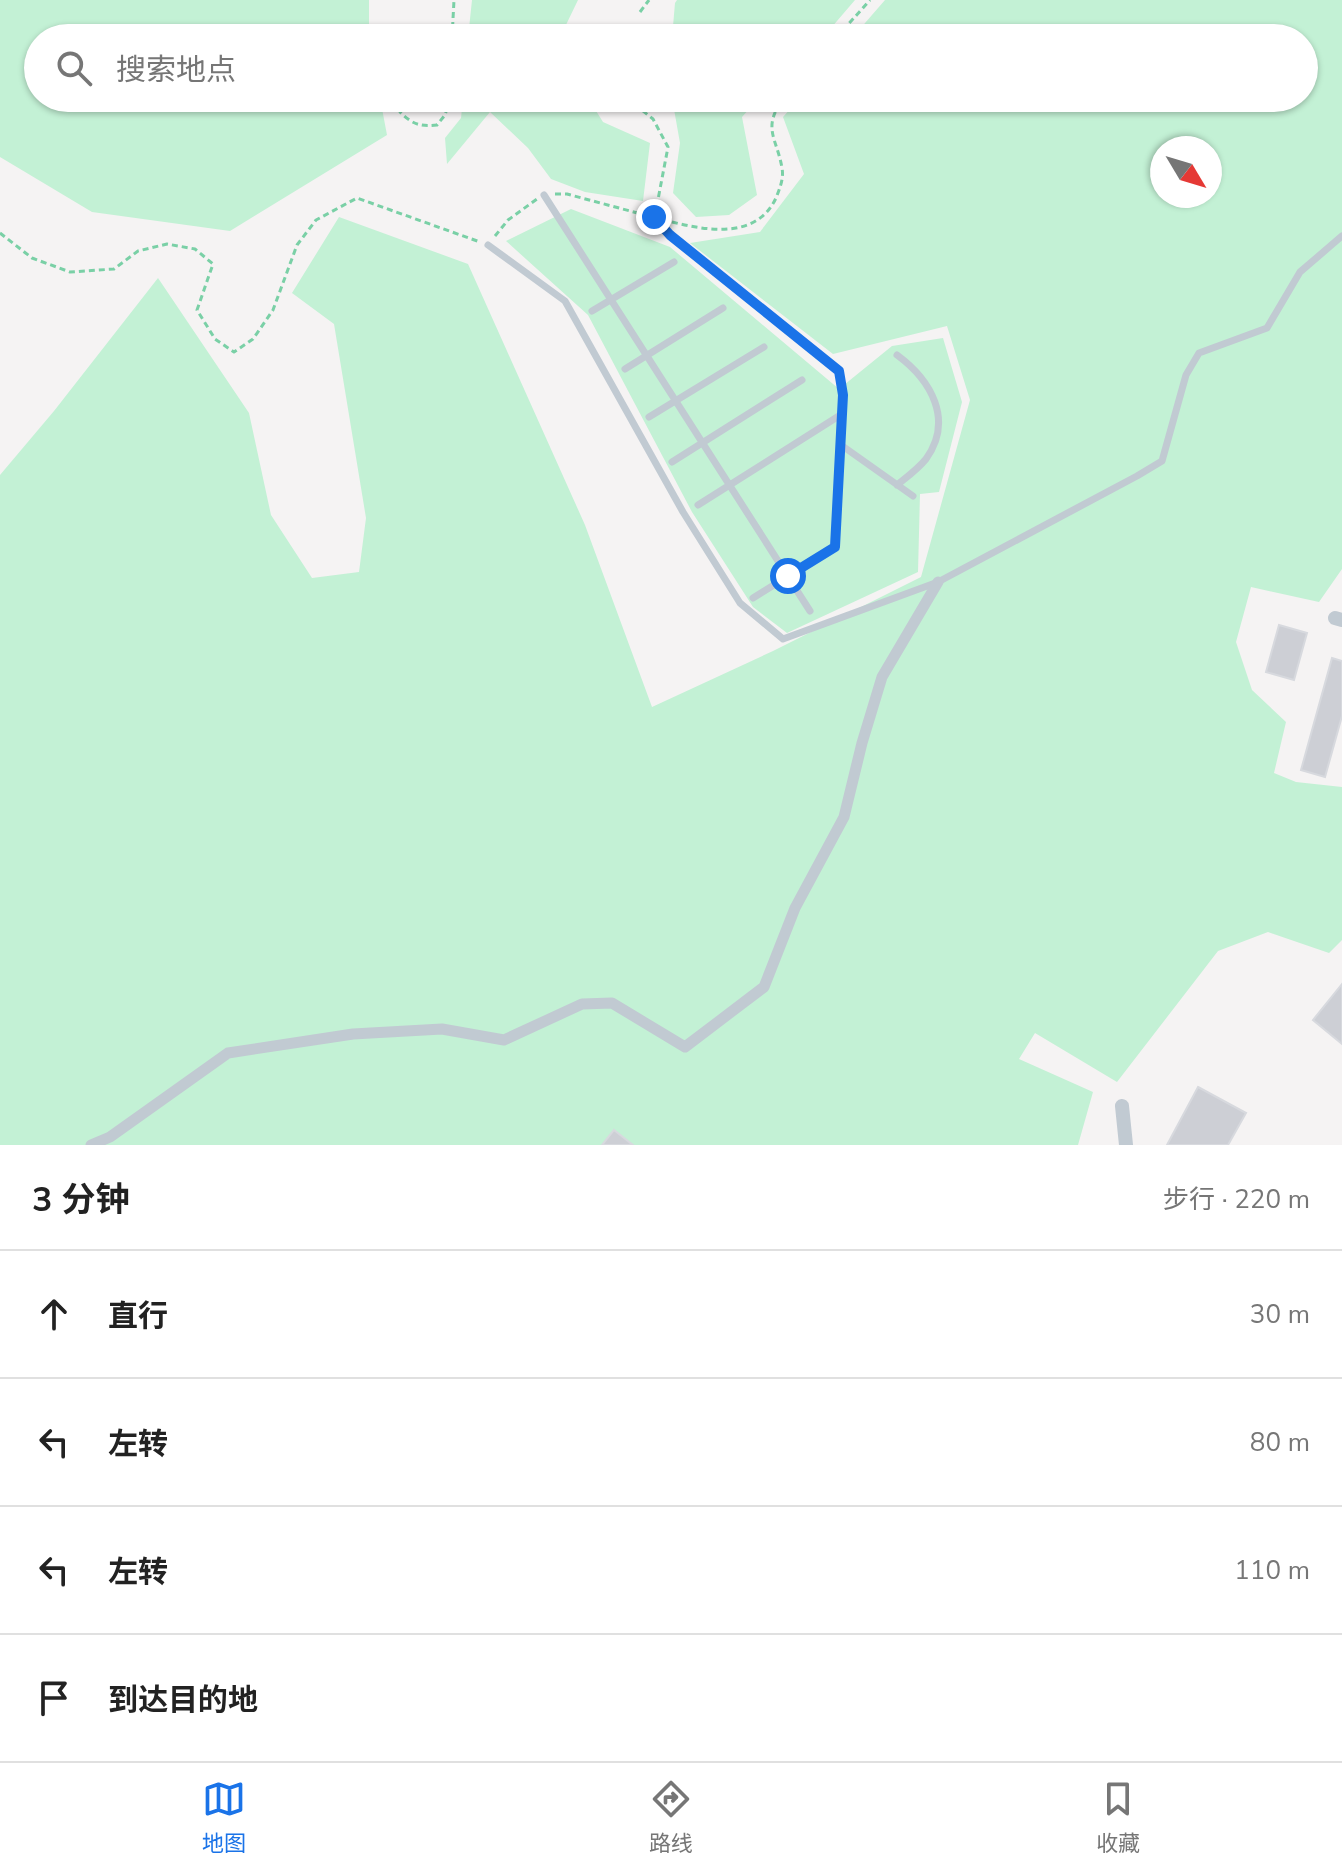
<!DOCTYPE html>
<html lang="zh">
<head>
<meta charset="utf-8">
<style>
	body { margin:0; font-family:"Nunito Sans","Noto Sans SC",sans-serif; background:#f2f2f2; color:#222 }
	.compass { position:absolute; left:1150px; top:136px; width:72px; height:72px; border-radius:50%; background:#fff; box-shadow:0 2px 6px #0004; rotate:128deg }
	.stop { position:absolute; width:24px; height:24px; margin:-18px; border:6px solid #1a73e8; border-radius:50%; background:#fff }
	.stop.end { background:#1a73e8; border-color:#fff; box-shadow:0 2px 8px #0008 }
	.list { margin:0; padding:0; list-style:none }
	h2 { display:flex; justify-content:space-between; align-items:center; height:104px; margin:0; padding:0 32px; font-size:34px }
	h2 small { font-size:26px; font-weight:400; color:#767676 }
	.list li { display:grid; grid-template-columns:52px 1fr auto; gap:24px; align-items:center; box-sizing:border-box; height:128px; padding:0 32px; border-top:2px solid #e0e0e0 }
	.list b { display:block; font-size:30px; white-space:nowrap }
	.list em { font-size:26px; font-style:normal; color:#767676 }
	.icon { flex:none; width:44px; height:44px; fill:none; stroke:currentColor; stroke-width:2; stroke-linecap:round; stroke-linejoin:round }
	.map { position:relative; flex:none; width:1342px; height:1145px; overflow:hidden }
	.search { position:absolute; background:#fff; box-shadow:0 2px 6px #0004; left:24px; right:24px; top:24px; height:88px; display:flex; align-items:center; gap:20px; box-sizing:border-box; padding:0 28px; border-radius:44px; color:#767676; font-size:30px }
	.sheet { height:616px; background:#fff }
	nav { display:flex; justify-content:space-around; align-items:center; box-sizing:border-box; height:112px; border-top:2px solid #e0e0e0; background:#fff; font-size:22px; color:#767676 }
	nav a { display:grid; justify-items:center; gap:4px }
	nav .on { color:#1a73e8 }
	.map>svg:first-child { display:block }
</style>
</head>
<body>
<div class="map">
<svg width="1342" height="1145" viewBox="0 0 1342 1145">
	<rect width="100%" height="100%" fill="#f5f3f3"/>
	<path fill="#c3f1d5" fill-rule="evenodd" d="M0 0H369V38H38V98H380L387 135 230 231 92 212 0 157Z
		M472 0H578L564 29 572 38H468Z
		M677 0H855L831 28 790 25 779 38H672L675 3Z
		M885 0H1342V569L1319 602 1251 587 1236 642 1252 690 1286 722 1274 773 1296 782 1342 787V940L1329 953 1268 932 1218 951 1117 1082 1035 1033 1019 1059 1093 1092 1078 1145H0V475L54 411 158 278 249 413 271 515 312 578 359 572 366 518 334 324 292 293 339 217 468 264 585 525 652 707 773 651 921 577 970 400 947 326 833 354 690 243 760 232 804 174 783 117 800 98H1304V38H852ZM1162 148H1210V196H1162Z
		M463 98H588L603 122 650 143 643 201 585 192 551 179 528 148 490 112 447 164 445 138 461 118Z
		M672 98H759L742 117 757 195 729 215 696 217 673 193 680 143Z
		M571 209 670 247 839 389 892 346 943 338 962 402 939 492 920 494 918 572 787 633 753 607 692 512 588 315 506 241Z"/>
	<path fill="#cdcfd5" stroke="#d7d9de" stroke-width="2" d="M1279 625 1307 633 1294 680 1266 672Z
		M1332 658 1342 661V716L1325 777 1301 770Z
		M1342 984V1044L1313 1020Z
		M1198 1087 1246 1113 1228 1145H1167Z
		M614 1130 633 1145H602Z"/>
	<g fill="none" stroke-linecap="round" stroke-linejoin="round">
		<path stroke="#7ad0a6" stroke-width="3" stroke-dasharray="6 4" stroke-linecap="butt" d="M640 12 649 0
			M452 38 454 0
			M836 38 870 0
			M399 98 400 112C412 124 420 127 437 125L445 115 450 98
			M627 98 653 119 668 147 656 210
			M555 194H567L645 215
			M672 222C708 231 757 239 776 198 780 188 784 178 782 168 777 138 761 128 784 98
			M0 233 32 258 70 272 114 269 138 251 167 244 195 249 213 264 197 310 215 339 234 352 253 339 273 310 297 245 316 220 357 198 480 242
			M495 236 508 220 537 199"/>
		<path stroke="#c1cad2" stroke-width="7" d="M544 195 810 611
			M654 217 670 235 839 371 843 395 835 547 753 598
			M488 245 565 301 683 512 740 603 783 639 938 582 1137 476 1162 461 1186 375 1199 353 1267 328 1300 272 1342 236
			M592 311 674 262
			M897 355C931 380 954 420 926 459 918 469 907 477 897 485
			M625 369 723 308
			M649 417 764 347
			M841 445 913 496
			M672 462 802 380
			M698 505 842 414"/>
		<path stroke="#c1cad2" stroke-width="11" d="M91 1145 110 1137 228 1053 353 1034 442 1029 504 1040 582 1004 612 1003 685 1047 764 987 795 908 844 817 862 743 882 677 938 582"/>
		<path stroke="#c1cad2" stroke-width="14" d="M1335 618 1342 620
			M1122 1106 1126 1145"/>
	</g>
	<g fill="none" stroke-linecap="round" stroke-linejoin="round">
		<path stroke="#1a73e8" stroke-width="10" d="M654 217 670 235 839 371 843 395 835 547 788 576"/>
	</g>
</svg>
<svg class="compass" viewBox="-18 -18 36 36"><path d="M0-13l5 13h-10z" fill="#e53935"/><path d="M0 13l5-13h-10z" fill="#767676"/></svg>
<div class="stop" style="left:788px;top:576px"></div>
<div class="stop end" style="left:654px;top:217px"></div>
<div class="search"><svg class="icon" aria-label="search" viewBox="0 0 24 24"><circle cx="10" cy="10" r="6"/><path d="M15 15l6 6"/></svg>搜索地点</div>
</div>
<section class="sheet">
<h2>3 分钟<small>步行 · 220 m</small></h2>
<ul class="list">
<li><svg class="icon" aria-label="ahead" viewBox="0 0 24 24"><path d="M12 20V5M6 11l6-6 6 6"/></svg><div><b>直行</b></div><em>30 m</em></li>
<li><svg class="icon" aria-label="left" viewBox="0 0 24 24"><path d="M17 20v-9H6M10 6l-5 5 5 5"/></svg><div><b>左转</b></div><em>80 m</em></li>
<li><svg class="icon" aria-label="left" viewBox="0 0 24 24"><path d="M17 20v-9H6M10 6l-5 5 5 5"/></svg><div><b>左转</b></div><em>110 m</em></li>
<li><svg class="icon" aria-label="arrive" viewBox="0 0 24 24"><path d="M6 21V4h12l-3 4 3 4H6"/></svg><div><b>到达目的地</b></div></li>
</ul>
</section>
<nav>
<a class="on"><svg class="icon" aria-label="map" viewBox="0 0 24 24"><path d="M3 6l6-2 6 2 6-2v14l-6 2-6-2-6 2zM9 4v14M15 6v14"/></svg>地图</a>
<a><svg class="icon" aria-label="directions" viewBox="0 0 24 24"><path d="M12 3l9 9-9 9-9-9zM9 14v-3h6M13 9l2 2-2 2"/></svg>路线</a>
<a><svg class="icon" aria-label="saved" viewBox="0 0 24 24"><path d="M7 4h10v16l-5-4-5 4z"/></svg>收藏</a>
</nav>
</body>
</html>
